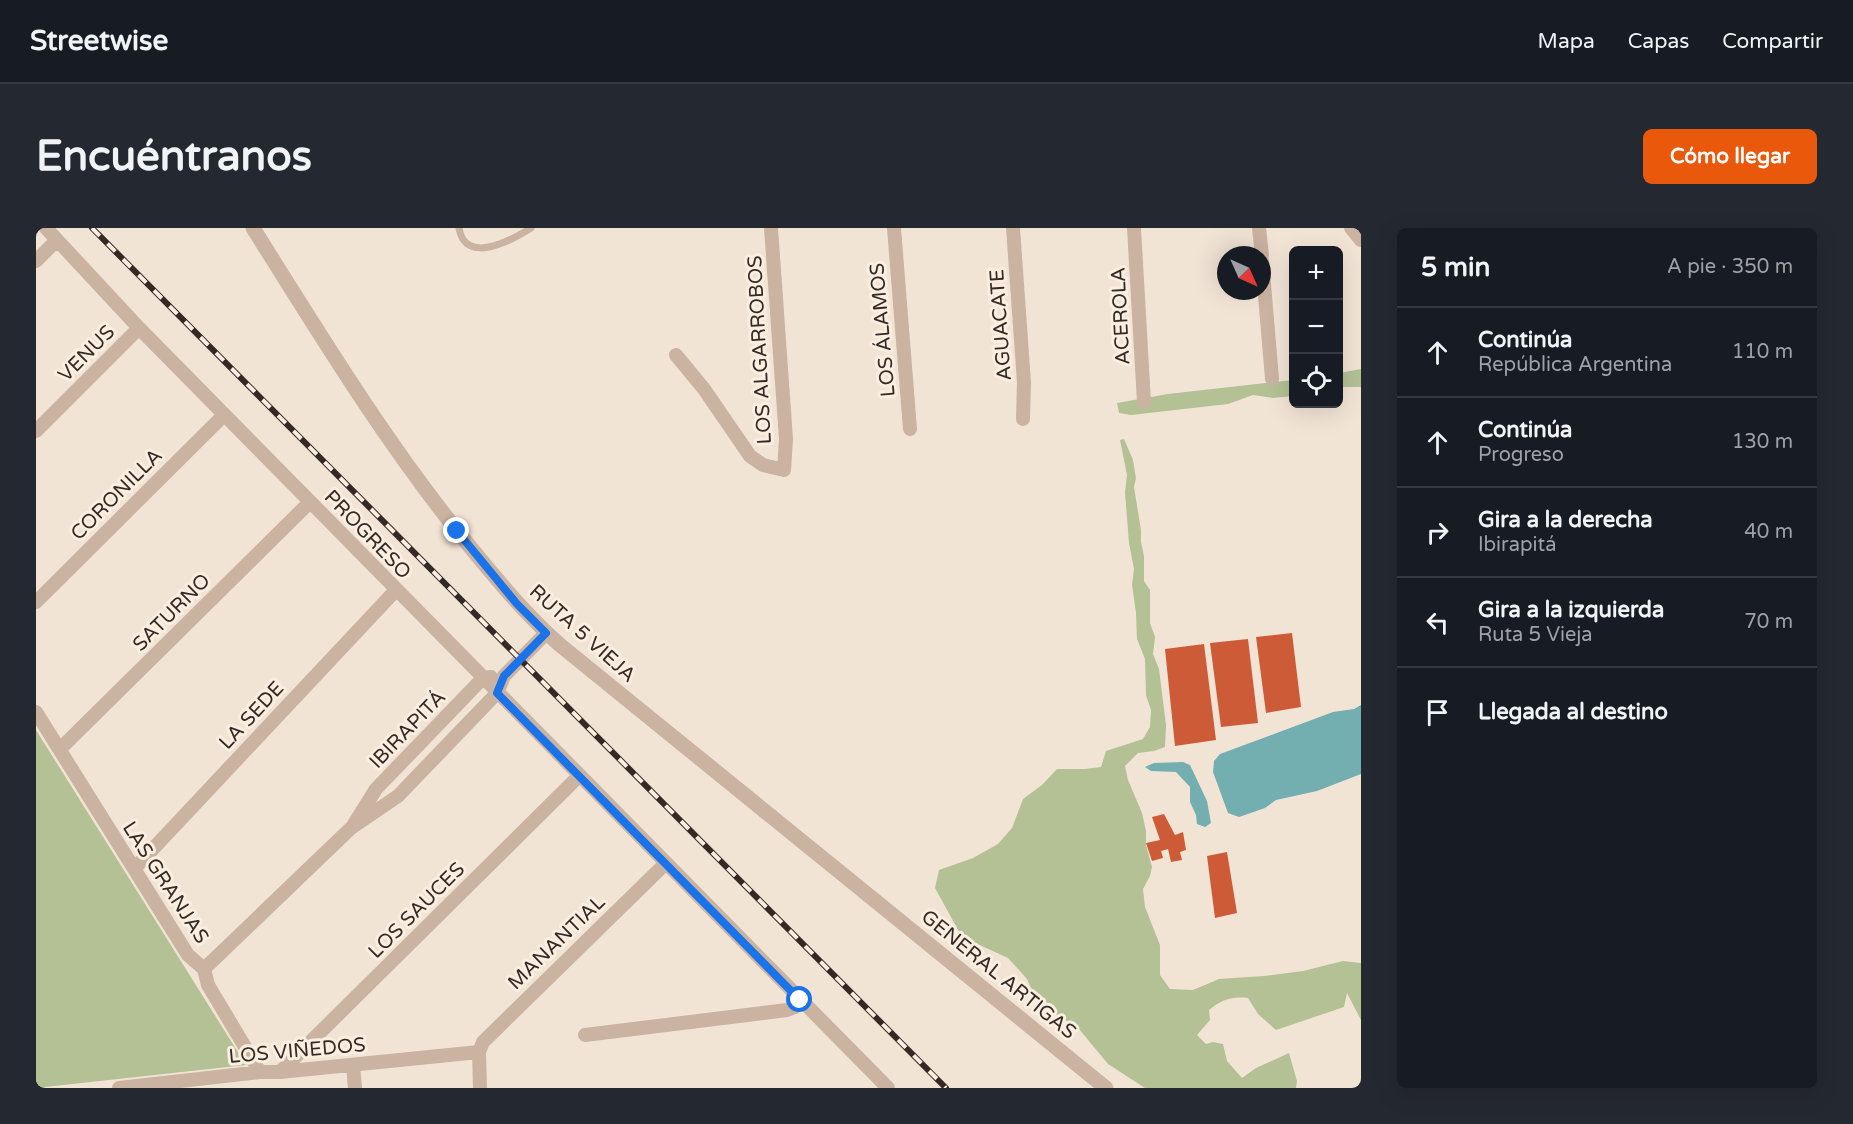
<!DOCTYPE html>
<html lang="es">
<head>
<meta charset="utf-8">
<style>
	body { margin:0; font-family:"Varela Round",sans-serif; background:#242831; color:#f1f3f6 }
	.controls { position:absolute; right:18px; top:18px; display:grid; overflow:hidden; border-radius:9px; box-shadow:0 6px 24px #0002 }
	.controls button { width:54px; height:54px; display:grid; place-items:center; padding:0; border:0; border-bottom:2px solid #363941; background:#171b24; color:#f1f3f6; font:30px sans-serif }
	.compass { position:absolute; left:1181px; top:18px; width:54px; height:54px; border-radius:50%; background:#171b24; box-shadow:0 6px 24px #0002; rotate:135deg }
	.stop { position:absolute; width:18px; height:18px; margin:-14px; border:4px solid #1a73e8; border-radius:50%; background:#fff }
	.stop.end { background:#1a73e8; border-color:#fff; box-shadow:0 2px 6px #0008 }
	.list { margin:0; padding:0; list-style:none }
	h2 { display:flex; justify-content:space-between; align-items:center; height:78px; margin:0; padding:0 24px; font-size:26px }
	h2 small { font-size:20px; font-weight:400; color:#9ea1a6 }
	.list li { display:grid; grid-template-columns:39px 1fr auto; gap:18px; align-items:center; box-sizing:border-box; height:90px; padding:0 24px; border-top:2px solid #363941 }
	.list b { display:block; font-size:22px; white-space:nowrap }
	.list p { margin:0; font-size:20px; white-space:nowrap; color:#9ea1a6 }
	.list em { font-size:20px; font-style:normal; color:#9ea1a6 }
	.icon { flex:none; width:33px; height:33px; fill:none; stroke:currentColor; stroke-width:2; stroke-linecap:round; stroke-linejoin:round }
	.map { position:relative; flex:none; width:1325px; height:860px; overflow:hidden; border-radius:9px }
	header { display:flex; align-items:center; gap:36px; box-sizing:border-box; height:84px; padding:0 30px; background:#171b24; border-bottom:2px solid #363941 }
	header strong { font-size:28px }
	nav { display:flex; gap:33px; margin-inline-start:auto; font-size:21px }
	.intro { display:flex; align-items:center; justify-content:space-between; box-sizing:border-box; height:144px; padding:0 36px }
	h1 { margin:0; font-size:42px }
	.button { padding:15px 27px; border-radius:9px; background:#ea580c; color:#fff; font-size:21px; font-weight:700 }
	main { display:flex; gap:36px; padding:0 36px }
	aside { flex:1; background:#171b24; border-radius:9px; box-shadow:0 6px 24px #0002 }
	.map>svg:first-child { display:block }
</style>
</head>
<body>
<header>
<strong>Streetwise</strong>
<nav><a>Mapa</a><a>Capas</a><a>Compartir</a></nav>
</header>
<div class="intro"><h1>Encuéntranos</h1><a class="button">Cómo llegar</a></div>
<main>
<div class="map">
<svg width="1325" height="860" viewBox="0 0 1325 860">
	<rect width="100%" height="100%" fill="#f2e4d5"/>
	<path fill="#b3c195" d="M1325 141V159H1303V145Z
		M1257 152V168L1237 170 1217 167 1192 176 1095 187 1083 185 1081 175 1132 166Z
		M1088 211 1097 232 1100 250 1098 259 1105 302V314L1108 328V353L1114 362V395L1119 409 1117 426 1123 441 1130 497 1129 519 1118 523 1102 525 1089 538 1092 552 1106 585 1110 603V617L1116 639 1114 648 1107 661 1109 679 1124 717V747L1134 761 1157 762 1183 751 1228 748 1267 743 1307 733 1325 735V792L1311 765 1308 779 1240 802 1222 786 1212 770C1196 768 1185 772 1173 782L1174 792 1161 807 1170 816 1177 814 1187 816 1191 833 1206 850 1220 840 1253 825 1261 853 1260 860H1109L1072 836 1043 801 1001 774 991 751 972 730 926 709 899 660 903 642 937 630 962 616 976 600 987 571 1006 557 1021 541H1049L1065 539 1070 523 1107 511 1114 499 1115 482 1110 467 1109 431 1101 411 1100 385 1096 357 1098 341 1093 315 1089 264 1091 247 1084 212Z
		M0 502 210 837 0 860Z"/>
	<path fill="#73aeb0" d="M1325 477V546L1281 563 1240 572 1229 580 1203 589 1192 585 1177 544 1178 533 1184 526 1297 484 1318 481Z
		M1147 534 1154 537 1171 573 1175 595 1169 599 1161 596 1160 587 1154 574V559L1140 544 1115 543 1109 539 1118 535Z"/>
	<path fill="#cd5b38" d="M1256 405 1265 479 1230 485 1220 409Z
		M1212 411 1222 495 1185 499 1174 415Z
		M1168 416 1180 512 1139 518 1129 421Z
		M1128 586 1139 607 1147 604 1150 622 1144 624 1146 632 1135 634 1132 621 1125 623 1127 630 1116 633 1110 615 1124 612 1116 589Z
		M1191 624 1201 685 1179 690 1171 628Z"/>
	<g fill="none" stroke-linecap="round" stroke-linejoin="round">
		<path stroke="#cab3a1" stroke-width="7" d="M423 0C429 38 476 12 495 0"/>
		<path stroke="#cab3a1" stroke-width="14" d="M10 0 103 100 852 860
			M858 0 874 201
			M977 0 988 154 987 191
			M1098 0 1108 174
			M1223 0 1226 27
			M1315 0 1325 12
			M1226 32 1236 151
			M0 33 21 12
			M640 127 668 161 714 228 727 237 748 242 750 211 735 0
			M0 203 103 100
			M0 374 188 187
			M0 484 152 727 168 741 172 757 224 844
			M24 521 274 274
			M318 596 340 561 447 450 455 449
			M99 640 360 362
			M168 741 315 600 362 568 461 465 468 448 510 405
			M549 807 751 782 759 779 764 772
			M317 837 319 860
			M244 844 543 548
			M83 860 224 844H244L443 824
			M444 860 443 824 447 814 629 636"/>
		<path stroke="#cab3a1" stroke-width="15" d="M217 0C286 110 353 220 435 320 463 354 491 388 524 417L1070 860"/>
		<defs>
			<path id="rail" d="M56 0 910 860"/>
		</defs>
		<use href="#rail" stroke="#342924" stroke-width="6"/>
		<use href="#rail" stroke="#faeee1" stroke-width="4" stroke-dasharray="11" stroke-linecap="butt"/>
	</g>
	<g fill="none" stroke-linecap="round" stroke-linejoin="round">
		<path stroke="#1a73e8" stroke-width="8" d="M421 303 481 376 510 405 468 448 461 465 764 772"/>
	</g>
	<g text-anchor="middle" stroke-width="6" stroke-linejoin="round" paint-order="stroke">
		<g font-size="20" fill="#342924" stroke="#faeee1">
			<text transform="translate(1084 88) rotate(-93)" y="7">ACEROLA</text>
			<text transform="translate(964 97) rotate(-94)" y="7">AGUACATE</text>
			<text transform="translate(846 102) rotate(-95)" y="7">LOS ÁLAMOS</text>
			<text transform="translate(723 122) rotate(-93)" y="7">LOS ALGARROBOS</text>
			<text transform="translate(50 125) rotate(-45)" y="7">VENUS</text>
			<text transform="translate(80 266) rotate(-45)" y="7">CORONILLA</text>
			<text transform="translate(332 306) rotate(46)" y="7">PROGRESO</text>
			<text transform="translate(135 384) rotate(-45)" y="7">SATURNO</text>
			<text transform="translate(547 405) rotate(42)" y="7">RUTA 5 VIEJA</text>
			<text transform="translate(215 487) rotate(-47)" y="7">LA SEDE</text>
			<text transform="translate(371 501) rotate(-46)" y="7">IBIRAPITÁ</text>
			<text transform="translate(130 654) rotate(57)" y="7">LAS GRANJAS</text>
			<text transform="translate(380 682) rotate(-45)" y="7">LOS SAUCES</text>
			<text transform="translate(520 714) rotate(-44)" y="7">MANANTIAL</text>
			<text transform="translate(963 746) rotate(39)" y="7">GENERAL ARTIGAS</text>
			<text transform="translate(261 822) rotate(-5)" y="7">LOS VIÑEDOS</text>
		</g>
	</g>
</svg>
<div class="controls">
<button>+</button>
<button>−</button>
<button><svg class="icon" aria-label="locate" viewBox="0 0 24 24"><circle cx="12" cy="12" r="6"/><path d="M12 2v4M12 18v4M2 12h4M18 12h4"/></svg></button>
</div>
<svg class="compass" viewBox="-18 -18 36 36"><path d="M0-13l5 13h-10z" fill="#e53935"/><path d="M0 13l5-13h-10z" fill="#9ea1a6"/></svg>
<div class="stop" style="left:764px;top:772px"></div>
<div class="stop end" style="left:421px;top:303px"></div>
</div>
<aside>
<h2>5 min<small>A pie · 350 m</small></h2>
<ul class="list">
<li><svg class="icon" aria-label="ahead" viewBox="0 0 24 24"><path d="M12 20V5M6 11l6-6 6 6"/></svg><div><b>Continúa</b><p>República Argentina</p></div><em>110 m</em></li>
<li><svg class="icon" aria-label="ahead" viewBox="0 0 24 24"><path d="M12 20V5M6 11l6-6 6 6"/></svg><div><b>Continúa</b><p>Progreso</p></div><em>130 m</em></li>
<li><svg class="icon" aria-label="right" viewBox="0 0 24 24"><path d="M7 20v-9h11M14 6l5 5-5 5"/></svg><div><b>Gira a la derecha</b><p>Ibirapitá</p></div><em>40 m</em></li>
<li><svg class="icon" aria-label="left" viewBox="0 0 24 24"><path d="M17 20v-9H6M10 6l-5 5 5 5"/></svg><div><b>Gira a la izquierda</b><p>Ruta 5 Vieja</p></div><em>70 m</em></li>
<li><svg class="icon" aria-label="arrive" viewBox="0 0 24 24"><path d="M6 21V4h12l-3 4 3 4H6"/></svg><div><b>Llegada al destino</b></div></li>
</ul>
</aside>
</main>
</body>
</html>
